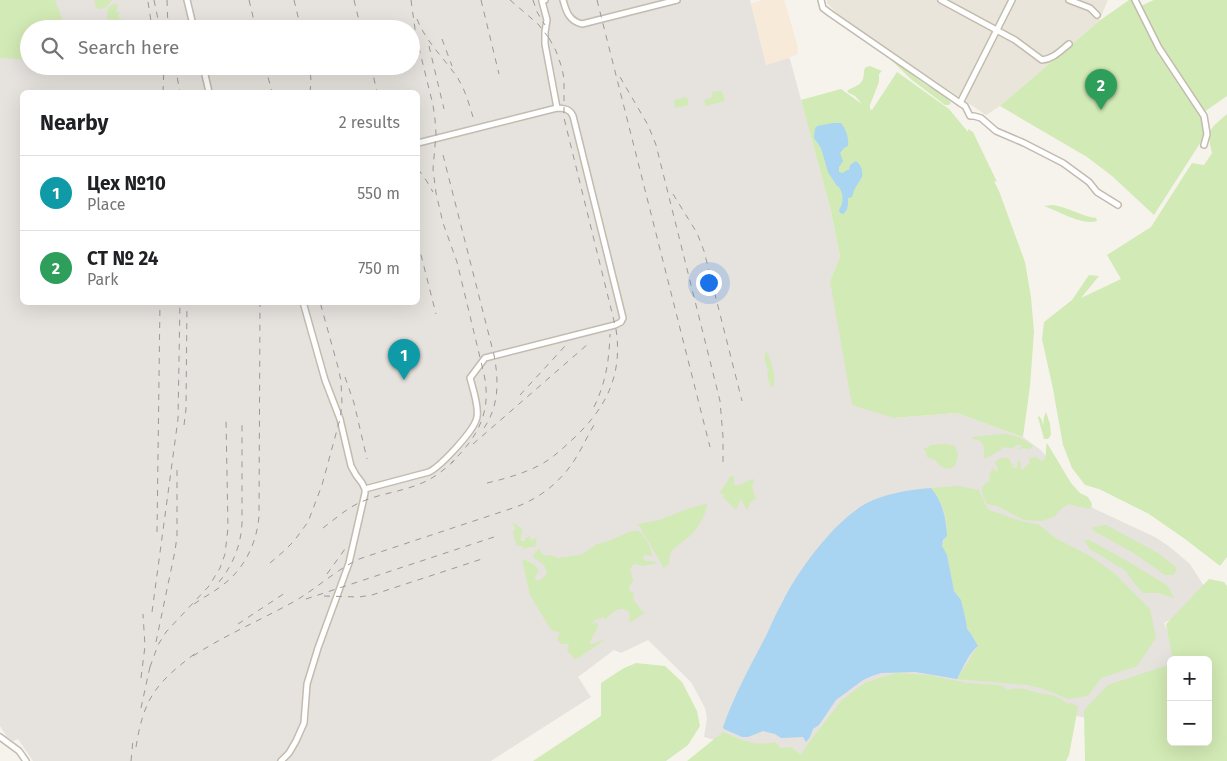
<!DOCTYPE html>
<html lang="en">
<head>
<meta charset="utf-8">
<style>
	body { margin:0; font-family:"Fira Sans",sans-serif; background:#f2f2f2; color:#202124 }
	.controls { position:absolute; right:15px; bottom:15px; display:grid; overflow:hidden; border-radius:8px; box-shadow:0 5px 20px #0002 }
	.controls button { width:45px; height:45px; display:grid; place-items:center; padding:0; border:0; border-bottom:1px solid #e0e0e0; background:#fff; color:#202124; font:25px sans-serif }
	.you { position:absolute; left:708px; top:282px; width:18px; height:18px; margin:-12px; border:4px solid #fff; border-radius:50%; background:#1a73e8; box-shadow:0 0 0 8px #1a73e833 }
	.badge { display:grid; place-items:center; width:32px; height:32px; border-radius:50%; background:#0b8043; color:#fff; font-size:16px; font-weight:700 }
	.pin { position:absolute; translate:-50% -41px; filter:drop-shadow(0 1px 2px #0008) }
	.pin::after { content:''; position:absolute; top:26px; width:18px; height:15px; background:inherit; clip-path:polygon(0 0,100% 0,50% 100%) }
	.list { margin:0; padding:0; list-style:none }
	h2 { display:flex; justify-content:space-between; align-items:center; height:65px; margin:0; padding:0 20px; font-size:21px }
	h2 small { font-size:16px; font-weight:400; color:#757577 }
	.list li { display:grid; grid-template-columns:32px 1fr auto; gap:15px; align-items:center; box-sizing:border-box; height:75px; padding:0 20px; border-top:1px solid #e0e0e0 }
	.list b { display:block; font-size:19px; white-space:nowrap }
	.list p { margin:0; font-size:16px; white-space:nowrap; color:#757577 }
	.list em { font-size:16px; font-style:normal; color:#757577 }
	.icon { flex:none; width:28px; height:28px; fill:none; stroke:currentColor; stroke-width:2; stroke-linecap:round; stroke-linejoin:round }
	.map { position:relative; flex:none; width:1227px; height:761px; overflow:hidden }
	.search { position:absolute; background:#fff; box-shadow:0 5px 20px #0002; left:20px; top:20px; width:400px; height:55px; display:flex; align-items:center; gap:12px; box-sizing:border-box; padding:0 18px; border-radius:28px; color:#757577; font-size:19px }
	.panel { position:absolute; background:#fff; box-shadow:0 5px 20px #0002; left:20px; top:90px; width:400px; height:215px; border-radius:8px }
	.map>svg:first-child { display:block }
</style>
</head>
<body>
<div class="map">
<svg width="1227" height="761" viewBox="0 0 1227 761">
	<rect width="100%" height="100%" fill="#f6f3ec"/>
	<path fill="#eae5da" d="M827 0H1108L1099 21 1000 106 986 115 840 17 827 3Z"/>
	<path fill="#f7ead8" d="M762 0H784L798 47H797L798 54 790 57 789 58 766 65 751 4Z"/>
	<path fill="#e6e2dd" fill-rule="evenodd" d="M0 0H750L766 65 789 58 790 59 831 211 840 257 830 281 894 418 957 413 1023 437 1042 451 1070 490 1084 503 1097 510 1155 537 1170 547 1190 564 1211 597 1164 623 1180 660H1171V667L1090 719 930 683 812 756 790 761 704 737 707 718 705 708 691 682 648 640 621 653 614 650 578 677 591 697 491 761H33L18 739 13 741 7 737 0 726ZM29 29H411V66H29ZM22 92H418V302H22Z"/>
	<path fill="#d2eab5" d="M0 0H55L66 29H29V60L0 58Z
		M95 0H112C110 2 109 4 107 6 100 12 94 8 95 0Z
		M1129 0H1133L1147 32 1171 73 1201 117 1204 137 1154 215 1112 176 1087 157 1000 106 1099 21Z
		M1154 0H1227V96L1204 112 1166 54 1141 6Z
		M113 4H116L118 5 116 12H120L118 16 119 19 125 20 121 25C117 21 114 18 108 20L107 17 108 8Z
		M890 59C901 64 909 72 919 80 929 89 944 91 951 103L949 105H945L912 80Z
		M870 66 882 71 879 74V82L870 105V109L872 110 897 72 949 109 968 132V129L973 132 997 182 994 181 999 191 1025 262 1031 297 1034 332 1030 386 1023 437 957 413 894 418 852 405 830 281 840 257 831 211 801 100 841 89 862 104 855 96 849 93 847 91C857 84 864 87 864 70L866 67Z
		M721 91 723 94 725 101 706 106 704 100 713 97 712 92Z
		M685 97 687 98 689 105 675 108 674 100Z
		M1227 114V557L1220 566 1185 539 1149 514 1099 489 1085 485 1072 468 1063 445 1053 389 1042 339 1044 322 1072 300 1089 275 1099 276 1081 298 1121 279 1107 255 1151 227 1192 163 1204 165 1212 153C1206 129 1209 130 1227 114Z
		M1052 205C1068 207 1081 216 1096 218L1097 221C1083 226 1058 211 1044 206Z
		M766 350C771 360 777 378 773 388 766 380 769 377 767 367 765 361 764 358 766 350Z
		M1046 412 1050 424 1051 435 1048 439H1044L1038 417 1039 416 1042 420 1043 426 1044 417Z
		M1002 434C1015 435 1023 438 1033 446L1030 449 1023 448 1018 450 1022 446 1018 444 1013 448 1003 447 999 451 986 458H984C984 447 986 440 973 439L972 437Z
		M1047 443 1071 483 1080 493 1088 497 1092 504 1091 508C1086 509 1074 505 1068 504L1061 509 1055 516 1042 521 1024 520 997 506 987 504C982 495 978 485 989 482L990 473 993 468 996 472 998 470 997 467 995 463C997 458 1004 458 1009 458L1011 464 1013 465 1012 467 1015 468 1018 467 1017 462 1020 460 1021 469 1023 470 1026 466 1029 464 1030 458 1037 457 1041 461 1044 460C1047 454 1045 449 1047 443Z
		M946 444 955 446C960 454 958 472 944 468 940 466 938 463 935 460 934 460 928 457 927 457L926 451 923 448H926L931 445Z
		M734 476V485C743 486 745 481 754 479L752 488 756 498 751 502 747 510 741 499 736 510 723 497 724 495 720 493C722 487 728 484 729 477Z
		M958 486 979 490 985 504 989 510 1021 521 1039 525 1057 539 1090 556 1114 573 1150 609 1156 638 1137 666 1101 678 1088 696 1068 699 1044 689 1027 685 957 679 978 646 971 634 967 630 966 621 961 600 954 591 947 555 942 546C943 542 946 538 946 534 949 518 941 500 931 488Z
		M706 504 707 505C706 515 695 534 686 539 683 541 672 550 671 552 669 556 669 561 669 564L664 568 638 524 659 520 693 507Z
		M512 522 522 529C523 533 519 537 521 541H524L527 537 530 536 531 541 534 538 537 540 535 547H529L525 549 522 546H517L513 533 515 528Z
		M1106 525 1158 553 1177 568 1174 575H1165L1132 552 1092 530 1093 527Z
		M632 531C635 531 637 530 640 532 645 536 652 550 652 556L644 555 643 557 645 561H652L657 563 644 566 636 564 632 566 630 569 633 581 629 586V590L634 593 633 599 642 611 644 612 647 611 631 622H629L630 614C622 603 612 612 605 620L604 617 595 620 592 624 596 623 598 624C598 632 590 636 590 644H592L606 639 578 658 575 659 567 650 569 646 568 644H561L557 639 560 632 553 631 550 628 530 595 522 559C529 562 534 563 539 570 538 573 535 575 535 578L537 581C542 580 545 576 547 572L544 565 533 557V555L535 554V552L541 548 540 551 544 556 550 555 558 558 578 555 583 554 597 544 606 542Z
		M1084 540H1089L1127 561 1165 584 1169 588 1174 598 1158 593H1143L1134 583 1126 571 1090 549Z
		M1209 579 1224 582 1227 586V761H1085L1084 710 1108 685 1171 664V742H1208V660H1173L1166 624Z
		M636 663 665 666 682 682 697 711 700 726 688 745 666 761H533L601 716V683L624 668Z
		M897 673 928 675 967 683 997 685 1003 686 1007 690C1020 687 1025 689 1038 693 1053 696 1055 694 1068 704L1072 703 1078 707 1069 755 1066 761H687L723 732C742 740 754 747 775 742L780 748 791 747 801 755 808 744 842 700 865 683 876 679Z"/>
	<path fill="#a9d4f2" d="M833 123H841C846 129 849 138 848 146L844 148 840 153 843 161 839 167V172L843 173 847 170H849L850 165 856 161C861 165 863 170 862 177L854 190 852 197 848 198V200C848 206 848 210 843 214L840 213 839 210C844 203 844 193 838 186H837L828 172 821 148 814 138 815 129 817 126Z
		M931 488C943 502 946 518 947 536L943 540 942 546 947 555 954 591 961 600 966 621 967 629 971 634 978 646C968 654 963 668 957 679L915 672 881 673 872 676 863 680 836 700 819 725 813 729 810 737 806 742 803 737 781 738 775 734 763 731 748 737H742L724 729 723 727C735 693 751 665 767 634 772 623 776 613 782 603 798 570 833 523 865 504 885 493 909 490 931 488Z"/>
	<g fill="none" stroke-linecap="round" stroke-linejoin="round">
		<defs>
			<path id="minor" d="M187 0 194 29
				M545 0 542 1 547 20 545 32V44L557 108
				M563 0C566 11 569 21 582 24L677 0
				M821 0 823 8 831 14 960 103 965 106 970 116H974L981 118 996 131 1024 143 1063 163 1089 182 1097 192 1118 205
				M941 0 1015 40 1042 60C1053 59 1060 51 1069 44
				M1069 0 1090 8 1097 15
				M1135 0 1159 48 1204 116 1207 134 1204 145
				M203 66 209 92
				M960 103 1012 0
				M365 489 429 472C441 466 475 430 477 417 479 406 473 389 470 378L485 358 615 325 621 322 623 318 573 116C570 109 564 108 557 108L418 143
				M0 737 19 751 26 761
				M281 761 289 753 296 741 304 723 307 684 318 648 349 563 365 493V489L362 483 356 475 351 466 340 419 325 380 303 302"/>
		</defs>
		<use href="#minor" stroke="#c2bbae" stroke-width="8"/>
		<use href="#minor" stroke="#fff" stroke-width="5"/>
		<path stroke="#9a9a9a" stroke-width="1" stroke-dasharray="6 6" stroke-linecap="butt" d="M154 0 160 29
			M167 0 168 29
			M249 0 256 29
			M294 0 301 29
			M354 0 361 29
			M411 0 416 36 433 105 435 120 436 134 433 169 436 193 443 223 457 262 484 374C492 412 478 437 451 463
			M481 0 499 74
			M510 0 538 24 552 42
			M533 0 537 12 545 25
			M597 0 710 447
			M148 2 151 21
			M417 19C426 42 444 58 457 77 465 89 469 104 473 117
			M442 39 452 66
			M429 46 444 109
			M175 66 180 92
			M265 66 272 92
			M371 66 377 92
			M620 77 648 125 656 145 720 401 723 437V462
			M163 92 164 66
			M310 92 311 82 310 66
			M443 155 494 355C499 381 499 406 484 428
			M418 169 426 180 433 192
			M673 194 697 233 704 251 742 401
			M418 243 436 314
			M345 377 354 403 367 459
			M520 395 566 345
			M594 407C606 382 609 361 610 334
			M184 425 186 409 187 302
			M473 444 588 344
			M487 483C504 479 522 474 538 466 552 459 562 449 574 438 606 408 623 375 616 329L564 118V79L562 68 556 51 549 38
			M323 528C335 519 347 508 361 502 379 494 399 492 417 485 432 480 444 470 456 459
			M157 532 160 302
			M270 563 284 551 294 541 308 522 322 485 340 419 342 404 341 381 338 367 320 302
			M327 574 345 549
			M219 582C233 565 241 545 242 523V420
			M324 596 359 597 372 595 485 558
			M306 599 494 537
			M194 604C204 597 214 592 224 584 245 568 257 542 259 516L260 302
			M152 612 178 419 180 302
			M238 624 288 591
			M156 642 175 551 177 536V470
			M193 656C225 635 261 620 295 601 317 588 336 570 359 559L513 508C540 499 563 480 577 456 583 446 588 435 594 425
			M150 667 158 645 166 632 209 586 220 568 225 554 228 528 226 420
			M141 678 145 646 143 614
			M141 708 151 662
			M136 747C138 735 140 724 144 713 153 685 175 669 197 652
			M131 761 133 740"/>
	</g>
</svg>
<div class="controls">
<button>+</button>
<button>−</button>
</div>
<div class="you"></div>
<div class="pin badge" style="left:404px;top:380px;background:#0f9aa8">1</div>
<div class="pin badge" style="left:1101px;top:110px;background:#2e9e5b">2</div>
<div class="search"><svg class="icon" aria-label="search" viewBox="0 0 24 24"><circle cx="10" cy="10" r="6"/><path d="M15 15l6 6"/></svg>Search here</div>
<section class="panel">
<h2>Nearby<small>2 results</small></h2>
<ul class="list">
<li><span class="badge" style="background:#0f9aa8">1</span><div><b>Цех №10</b><p>Place</p></div><em>550 m</em></li>
<li><span class="badge" style="background:#2e9e5b">2</span><div><b>СТ № 24</b><p>Park</p></div><em>750 m</em></li>
</ul>
</section>
</div>
</body>
</html>
